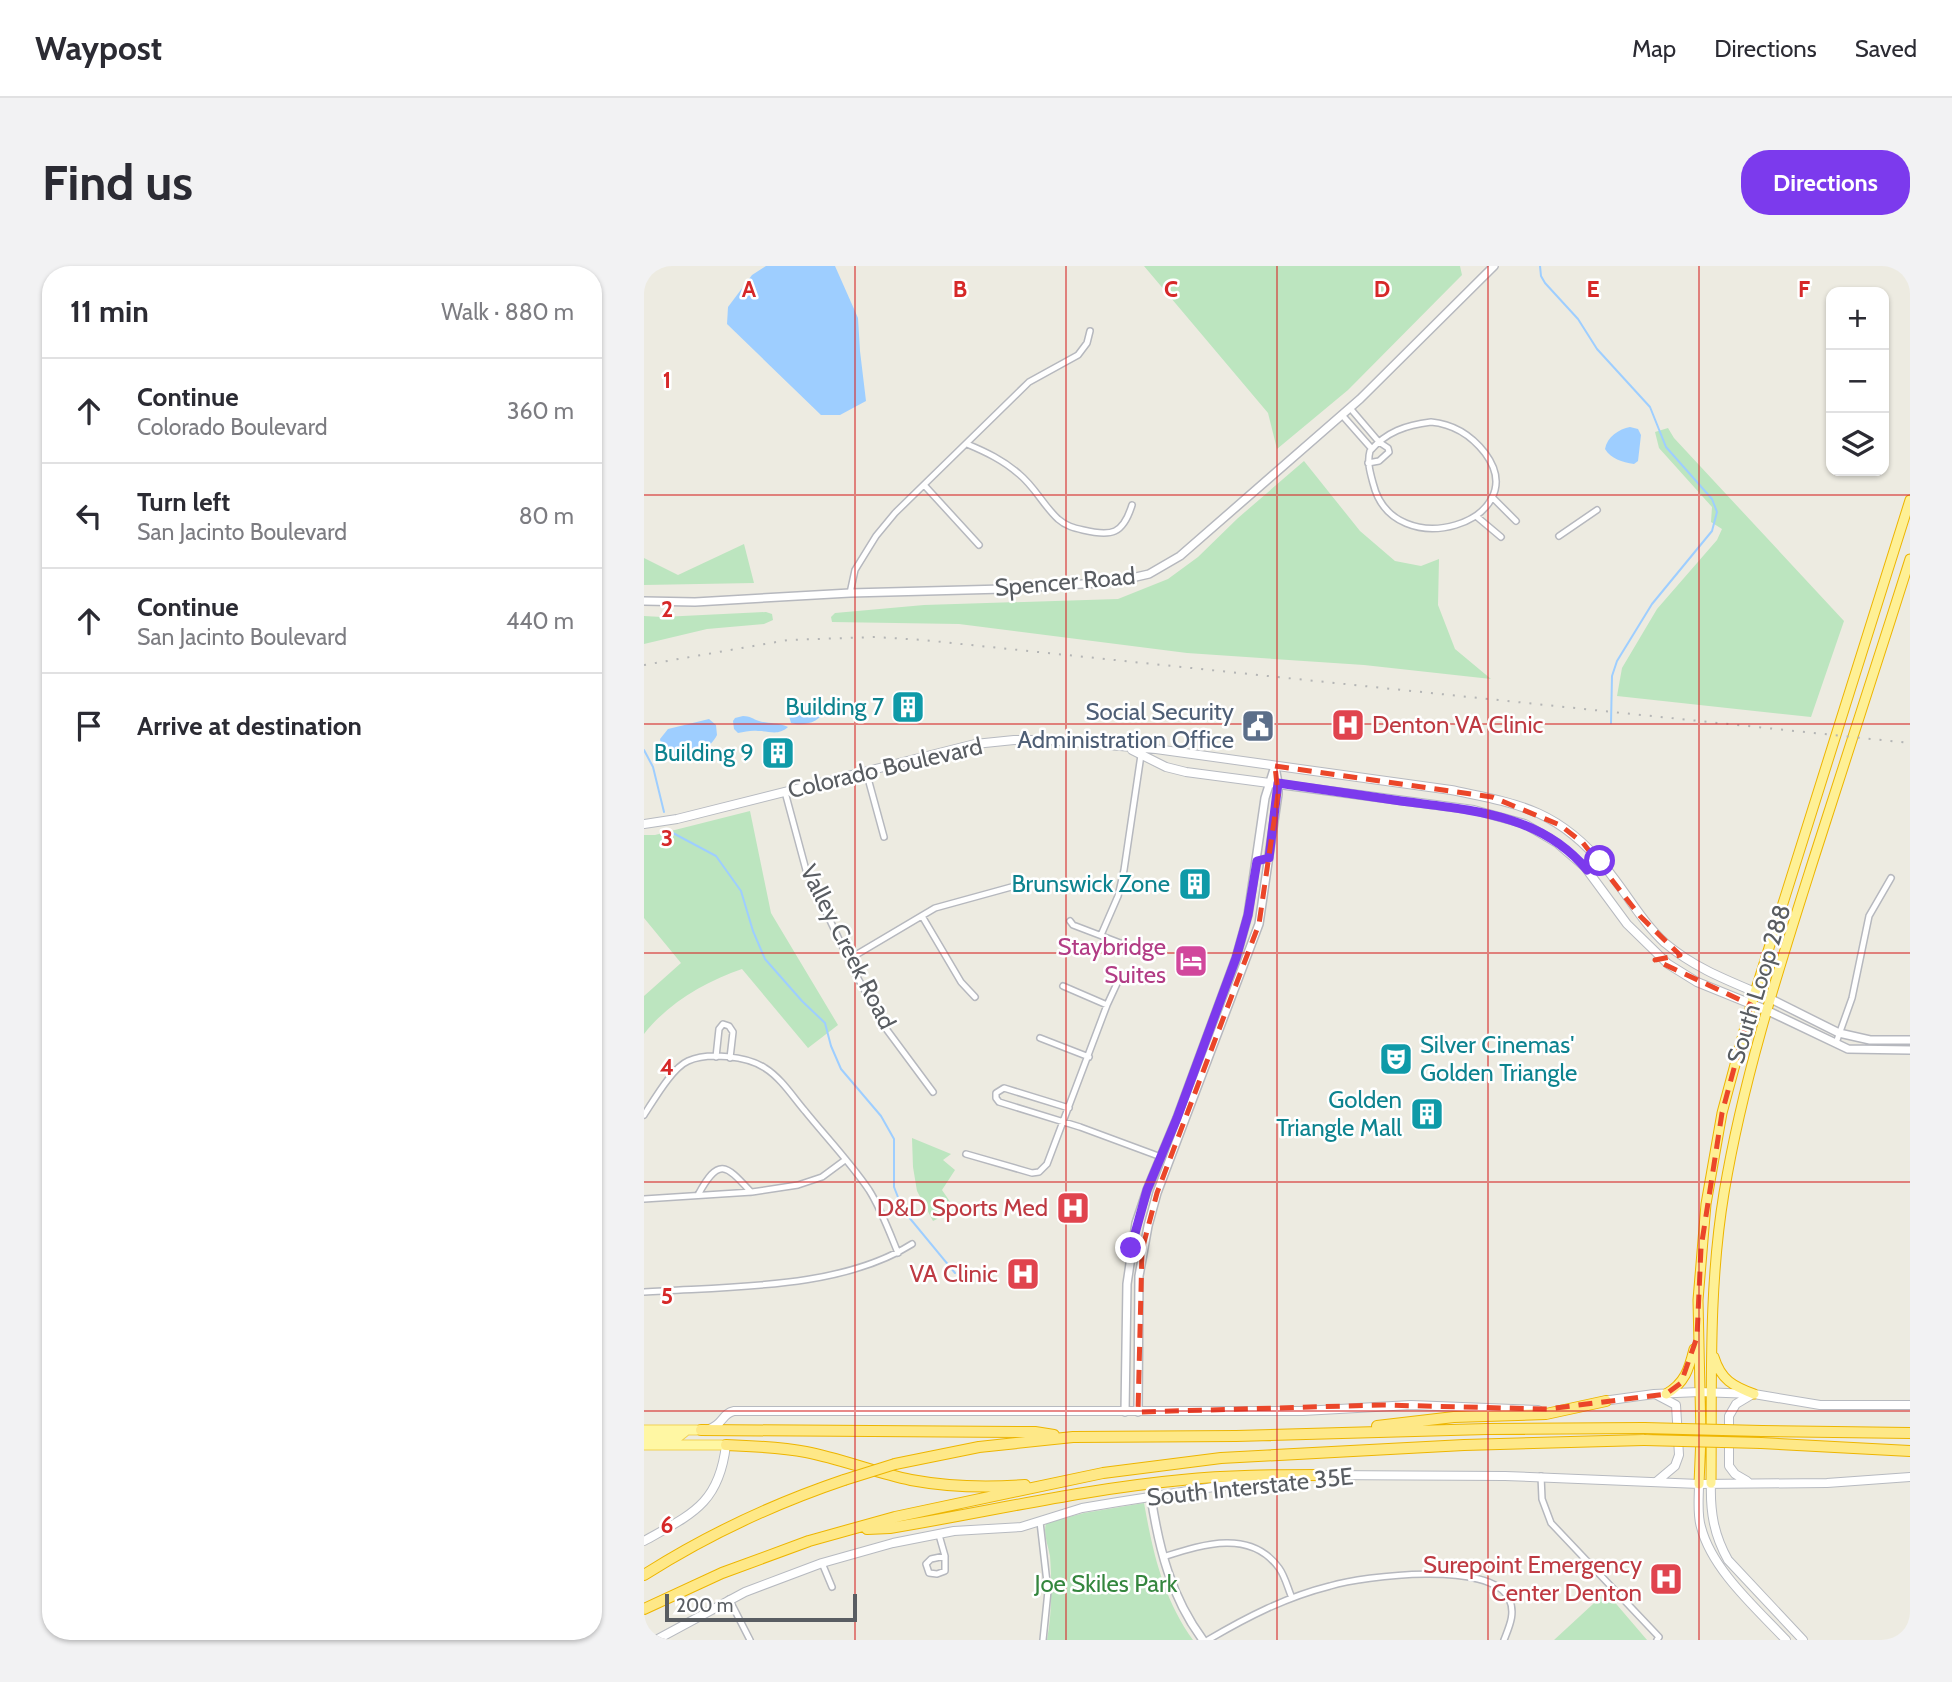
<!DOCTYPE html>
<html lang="en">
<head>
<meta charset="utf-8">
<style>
	body { margin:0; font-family:Cabin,sans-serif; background:#f2f2f3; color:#2b2b33 }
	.controls { position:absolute; right:21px; top:21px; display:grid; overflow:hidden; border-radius:14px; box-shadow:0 2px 5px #0004 }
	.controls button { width:63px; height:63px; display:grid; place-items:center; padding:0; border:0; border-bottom:2px solid #e1e1e2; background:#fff; color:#2b2b33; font:35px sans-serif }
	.scale { position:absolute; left:21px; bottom:18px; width:192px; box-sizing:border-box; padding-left:7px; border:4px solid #595d62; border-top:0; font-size:19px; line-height:24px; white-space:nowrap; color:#595d62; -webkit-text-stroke:5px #fff; paint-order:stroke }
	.stop { position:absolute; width:21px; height:21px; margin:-16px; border:5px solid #7c3aed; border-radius:50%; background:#fff }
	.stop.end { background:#7c3aed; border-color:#fff; box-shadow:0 2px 7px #0008 }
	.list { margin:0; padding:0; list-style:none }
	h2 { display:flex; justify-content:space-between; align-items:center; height:91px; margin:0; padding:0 28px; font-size:30px }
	h2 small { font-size:23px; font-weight:400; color:#7c7c81 }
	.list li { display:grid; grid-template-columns:46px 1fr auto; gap:21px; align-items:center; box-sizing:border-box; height:105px; padding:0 28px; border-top:2px solid #e1e1e2 }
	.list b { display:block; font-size:26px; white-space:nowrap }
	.list p { margin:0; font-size:23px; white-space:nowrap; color:#7c7c81 }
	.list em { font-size:23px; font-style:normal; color:#7c7c81 }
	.icon { flex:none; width:38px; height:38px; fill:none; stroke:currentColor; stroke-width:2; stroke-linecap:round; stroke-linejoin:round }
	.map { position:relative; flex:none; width:1266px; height:1374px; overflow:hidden; border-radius:28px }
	header { display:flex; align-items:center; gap:42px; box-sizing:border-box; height:98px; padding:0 35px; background:#fff; border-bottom:2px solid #e1e1e2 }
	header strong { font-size:33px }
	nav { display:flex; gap:38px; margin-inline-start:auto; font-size:24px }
	.intro { display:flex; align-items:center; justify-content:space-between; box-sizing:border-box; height:168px; padding:0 42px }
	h1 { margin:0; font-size:49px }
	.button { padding:18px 32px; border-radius:28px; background:#7c3aed; color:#fff; font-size:24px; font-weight:700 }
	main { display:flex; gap:42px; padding:0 42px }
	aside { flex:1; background:#fff; border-radius:28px; box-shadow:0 2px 5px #0004 }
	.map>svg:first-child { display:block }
</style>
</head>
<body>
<header>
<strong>Waypost</strong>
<nav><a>Map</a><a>Directions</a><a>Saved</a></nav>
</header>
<div class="intro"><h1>Find us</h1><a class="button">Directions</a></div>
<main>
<aside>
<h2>11 min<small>Walk · 880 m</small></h2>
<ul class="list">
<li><svg class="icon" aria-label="ahead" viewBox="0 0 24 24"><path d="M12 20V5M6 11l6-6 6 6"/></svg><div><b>Continue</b><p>Colorado Boulevard</p></div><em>360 m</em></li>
<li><svg class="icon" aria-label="left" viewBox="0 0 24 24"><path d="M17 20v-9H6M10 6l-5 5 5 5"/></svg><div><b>Turn left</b><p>San Jacinto Boulevard</p></div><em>80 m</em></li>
<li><svg class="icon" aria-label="ahead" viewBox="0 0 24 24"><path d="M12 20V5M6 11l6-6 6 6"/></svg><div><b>Continue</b><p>San Jacinto Boulevard</p></div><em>440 m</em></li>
<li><svg class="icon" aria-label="arrive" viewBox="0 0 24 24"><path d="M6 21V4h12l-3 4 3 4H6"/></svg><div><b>Arrive at destination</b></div></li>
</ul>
</aside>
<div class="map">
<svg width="1266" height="1374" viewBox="0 0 1266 1374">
	<rect width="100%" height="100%" fill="#edebe1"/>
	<path fill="#bce5bf" d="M500 0H816L818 9 704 124 633 183 624 147Z
		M1024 162 1030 172 1200 355 1167 451 973 430 978 402 1013 343 1073 274 1078 263 1067 256 1068 241 1015 182 1011 166Z
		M660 195 716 265 751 295 777 300 795 293 794 339 811 383 847 413 720 399 543 387 315 358 188 356 187 351 191 347 280 339 474 333 524 313 554 291 594 252Z
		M100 278 110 317 0 319V292L34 309Z
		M122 346 128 348 129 354 120 358 63 363 0 378V350L18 351Z
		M106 545 127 647 194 759 164 782 98 703C62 715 23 738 0 768V730L37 697 0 652V569H11Z
		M268 872 307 888 299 894 311 904 298 924 309 940 301 949 289 955 273 925 269 901Z
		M500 1237C509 1287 519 1332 549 1374H403C408 1347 408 1317 406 1290 404 1279 399 1268 402 1257L440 1247Z
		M962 1326 1003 1374H910Z"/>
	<path fill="#9eceff" d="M122 0H191L214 52 216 85 222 135 196 149H177L83 58 84 41 108 9Z
		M986 161 994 163 997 169 994 195 990 198C978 196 967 193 961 183 963 171 975 163 986 161Z
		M156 437 173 438 180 443C178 456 159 461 147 457L145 450 150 439Z
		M99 450C106 450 109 453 115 455 125 458 133 456 144 461 134 470 126 465 114 465 107 464 101 466 94 467L90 463 89 455 91 452Z
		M65 453 72 459 73 469C64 487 37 499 19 488L16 473 24 463Z"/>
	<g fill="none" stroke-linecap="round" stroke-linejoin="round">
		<path stroke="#9eceff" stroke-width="2" d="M896 0 897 10 901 17 934 53 953 83 1006 141 1022 181 1068 233 1073 246 1068 265 1008 338 973 395 968 410 967 457
			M0 484 9 501 20 546
			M27 566 72 590 97 625 109 665 121 693 158 735 181 757 187 780 197 803 237 850 250 873V921L259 944 311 1007"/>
		<defs>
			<path id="minor" d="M706 142 735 176 744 182 745 186 735 195 724 197
				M698 149 728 183
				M787 156C809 158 827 169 841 187 892 255 749 301 729 217 726 206 723 196 726 185 742 166 762 159 787 156Z
				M323 178C342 186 359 194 375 208 391 221 399 239 414 253 422 260 430 262 439 264 468 271 479 268 488 239
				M281 220 335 279
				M848 231 872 255
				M832 250 857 271
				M915 270 953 244
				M206 327 211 304 232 270 251 247 385 116 434 89 443 77 446 65
				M222 505 240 571
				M141 526 162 604 212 709 243 764 289 826
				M278 650 317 716 331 731
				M426 655 429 659 492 683
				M457 669 474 630 480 604 497 489
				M205 693 291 642 371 620
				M419 720 463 739
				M396 772 445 791
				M1192 777 1208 732 1225 650 1247 612
				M72 791 75 763 79 758 85 760 89 766 86 792
				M425 842 360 822 352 827V832L355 836 436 861 517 891
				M0 849C10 834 28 802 44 795 64 786 103 790 121 802 137 812 149 831 161 845 182 871 206 896 225 924 237 943 245 965 254 987
				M322 888 388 907 395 906 403 898 463 739 476 711
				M54 929C75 890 82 899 107 926
				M0 933 108 926 154 919 178 911 201 894
				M0 1026C84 1020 195 1024 268 978
				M897 1210 898 1233 907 1257 1015 1371 1013 1374
				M396 1256 404 1325 399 1374
				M295 1269 301 1290
				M301 1290V1305L293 1308 285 1307 282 1298 287 1293Z
				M519 1291C557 1279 606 1262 635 1302 641 1310 644 1323 648 1332
				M178 1297 188 1321
				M85 1333 106 1374
				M564 1374C603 1351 642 1331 686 1320 720 1310 847 1294 865 1333 872 1347 865 1361 860 1374"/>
			<path id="tertiary" d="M0 335 51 336 206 327 360 323 470 316 505 308 536 290 716 133 850 0
				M1125 732 1195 767 1226 774H1266
				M1122 744 1204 783 1266 784
				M481 1146 483 1018 492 957 503 924 533 852 592 692 604 649 621 532 631 500
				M494 1146 495 1010 504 960 513 927 615 658 634 528V517L631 501
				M507 1231C515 1283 527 1331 559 1374"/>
			<path id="secondary" d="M488 484 522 501 542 506 830 544 881 558 913 577 941 601 983 658 1024 698 1053 716 1122 744
				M0 558 33 553 331 478 370 474H404L512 483 807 524C876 538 914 544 961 601 982 626 997 655 1021 677 1053 704 1088 716 1125 732
				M959 1135 1010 1128 1055 1126 1110 1128 1176 1139H1266
				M65 1163C79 1159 78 1147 90 1145H659L767 1139 894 1144
				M674 1209 861 1210 1055 1218 1183 1217 1266 1211
				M1103 1215 1091 1208 1085 1200V1150L1092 1138 1107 1129
				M1012 1216 1031 1200 1035 1189 1032 1139 1013 1129
				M1067 1217C1066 1246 1070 1269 1084 1294L1159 1374
				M1055 1218C1055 1232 1053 1248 1057 1261 1068 1304 1113 1343 1142 1374
				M0 1275C48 1248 75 1238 82 1179
				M12 1374 101 1326 178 1297 249 1277 310 1265 377 1261 438 1242 474 1236 576 1220 640 1213"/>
			<path id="primary" d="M0 1164H57
				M0 1173 33 1172 43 1164
				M0 1179H82"/>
			<path id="trunk" d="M1070 1091C1077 1114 1089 1120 1110 1128
				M1022 1128C1041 1117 1045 1103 1050 1083
				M1067 1217C1068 1121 1064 1023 1080 927 1099 813 1134 705 1169 595 1201 495 1234 394 1266 293
				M1055 1218 1057 1170 1054 1034 1062 938 1078 847 1107 739 1266 234"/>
			<path id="motorway" d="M733 1160 810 1151 902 1148 962 1135
				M57 1164 391 1166 410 1169
				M1118 1165 1266 1167
				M1117 1177 1266 1185
				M82 1179C109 1180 136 1181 162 1186 198 1193 232 1207 267 1214 305 1221 343 1222 381 1219
				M251 1198 335 1181 429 1171 592 1170 843 1163 1000 1162
				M223 1263 246 1262C343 1246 440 1223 538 1214 584 1209 630 1209 677 1209
				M0 1309C63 1269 129 1238 200 1214
				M0 1343 78 1307 165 1275 251 1251 459 1207 577 1192 820 1179 1000 1174"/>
		</defs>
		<use href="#minor" stroke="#b6b8be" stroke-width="8"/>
		<use href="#tertiary" stroke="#b6b8be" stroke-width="10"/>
		<use href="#secondary" stroke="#b7bac0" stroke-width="10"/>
		<use href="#primary" stroke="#f2d254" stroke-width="11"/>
		<use href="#trunk" stroke="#edb500" stroke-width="11"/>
		<use href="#motorway" stroke="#edb500" stroke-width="12"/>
		<use href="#minor" stroke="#fff" stroke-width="5"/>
		<use href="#tertiary" stroke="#fff" stroke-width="7"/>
		<use href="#secondary" stroke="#fff" stroke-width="8"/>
		<use href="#primary" stroke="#fff7a3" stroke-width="9"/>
		<use href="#trunk" stroke="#fef095" stroke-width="9"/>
		<use href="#motorway" stroke="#fee887" stroke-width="10"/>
		<path stroke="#b4b5b5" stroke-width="2" stroke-dasharray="2 9" stroke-linecap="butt" d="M0 399 144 374 231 371 279 374 1266 477"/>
		<defs>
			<path id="motorway-bridge" d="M1000 1162 1118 1165
				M1000 1174 1117 1177
				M200 1214 251 1198"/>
		</defs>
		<use href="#motorway-bridge" stroke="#edb500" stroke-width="12" stroke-linecap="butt"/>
		<use href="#motorway-bridge" stroke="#fee887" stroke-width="10"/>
	</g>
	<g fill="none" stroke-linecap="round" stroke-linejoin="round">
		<path stroke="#7c3aed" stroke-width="9" d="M487 982 503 924 533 852 592 692 604 649 613 595 625 592 634 517C675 523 716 529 757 535 825 544 896 547 943 604L956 595"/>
	</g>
	<path fill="none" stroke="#eb4629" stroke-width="5" stroke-dasharray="14 9" stroke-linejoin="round" d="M631 500 848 531 916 559 939 577 996 650 1036 689 1011 694 1107 739 1078 847 1057 982 1053 1071 1037 1117 1022 1128 903 1143 738 1139 494 1146 498 984 513 927 615 658 634 528Z"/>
	<path fill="none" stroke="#d62828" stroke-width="2" stroke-opacity="0.55" d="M211 0V1374M422 0V1374M633 0V1374M844 0V1374M1055 0V1374M0 229H1266M0 458H1266M0 687H1266M0 916H1266M0 1145H1266"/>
	<defs>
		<symbol id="building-square" viewBox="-11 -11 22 22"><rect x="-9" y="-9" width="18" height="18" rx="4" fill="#0f9aa8" stroke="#fff"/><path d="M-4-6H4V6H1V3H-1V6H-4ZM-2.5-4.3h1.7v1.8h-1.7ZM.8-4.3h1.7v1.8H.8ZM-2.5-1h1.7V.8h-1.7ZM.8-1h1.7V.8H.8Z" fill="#fff"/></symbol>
		<symbol id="hospital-square" viewBox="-11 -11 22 22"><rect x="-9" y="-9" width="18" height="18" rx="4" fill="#e0444e" stroke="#fff"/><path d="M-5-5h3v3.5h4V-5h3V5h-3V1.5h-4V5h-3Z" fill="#fff"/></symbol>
		<symbol id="civic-square" viewBox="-11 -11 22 22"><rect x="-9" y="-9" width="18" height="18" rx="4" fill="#5c6f8a" stroke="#fff"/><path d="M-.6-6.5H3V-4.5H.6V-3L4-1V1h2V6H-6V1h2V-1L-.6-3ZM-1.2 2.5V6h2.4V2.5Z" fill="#fff"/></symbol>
		<symbol id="hotel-square" viewBox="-11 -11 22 22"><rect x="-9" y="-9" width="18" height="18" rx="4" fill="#d1479c" stroke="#fff"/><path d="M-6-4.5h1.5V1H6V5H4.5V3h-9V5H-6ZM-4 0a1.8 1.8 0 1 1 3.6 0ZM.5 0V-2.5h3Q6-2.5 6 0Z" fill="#fff"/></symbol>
		<symbol id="theatre-square" viewBox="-11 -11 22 22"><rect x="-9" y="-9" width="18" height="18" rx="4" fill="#0f9aa8" stroke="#fff"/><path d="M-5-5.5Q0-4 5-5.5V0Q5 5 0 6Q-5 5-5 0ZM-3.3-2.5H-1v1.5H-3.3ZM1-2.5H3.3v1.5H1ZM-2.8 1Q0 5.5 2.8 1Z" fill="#fff"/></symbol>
	</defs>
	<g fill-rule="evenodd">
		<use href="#building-square" x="245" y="422" width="38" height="38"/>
		<use href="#hospital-square" x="685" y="440" width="38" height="38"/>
		<use href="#civic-square" x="595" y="441" width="38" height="38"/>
		<use href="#building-square" x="115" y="468" width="38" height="38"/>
		<use href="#building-square" x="532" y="599" width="38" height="38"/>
		<use href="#hotel-square" x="528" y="676" width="38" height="38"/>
		<use href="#theatre-square" x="733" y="774" width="38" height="38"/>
		<use href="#building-square" x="764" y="829" width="38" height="38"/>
		<use href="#hospital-square" x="410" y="923" width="38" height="38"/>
		<use href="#hospital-square" x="360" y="989" width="38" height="38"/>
		<use href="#hospital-square" x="1003" y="1294" width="38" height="38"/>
	</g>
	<g text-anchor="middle" stroke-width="5" stroke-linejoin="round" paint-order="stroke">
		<g font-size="24" fill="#595d62" stroke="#fff">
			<text transform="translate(421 316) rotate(-5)" y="8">Spencer Road</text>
			<text transform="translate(241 502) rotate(-13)" y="8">Colorado Boulevard</text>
			<text transform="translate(204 681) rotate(63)" y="8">Valley Creek Road</text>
			<text transform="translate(1115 718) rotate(-73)" y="8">South Loop 288</text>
			<text transform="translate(606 1221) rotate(-6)" y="8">South Interstate 35E</text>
		</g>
		<g font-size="24" fill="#0d838f" stroke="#fff" text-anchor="end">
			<text x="240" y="449">Building 7</text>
			<text x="110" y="495">Building 9</text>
			<text x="526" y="626">Brunswick Zone</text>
			<text x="776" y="787" text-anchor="start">Silver Cinemas'<tspan x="776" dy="28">Golden Triangle</tspan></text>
			<text x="758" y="842">Golden<tspan x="758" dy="28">Triangle Mall</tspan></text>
		</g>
		<g font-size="24" fill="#4e5e75" stroke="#fff" text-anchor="end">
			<text x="590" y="454">Social Security<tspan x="590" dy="28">Administration Office</tspan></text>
		</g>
		<g font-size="24" fill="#be3a42" stroke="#fff" text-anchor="end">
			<text x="728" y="467" text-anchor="start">Denton VA Clinic</text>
			<text x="404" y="950">D&amp;D Sports Med</text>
			<text x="354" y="1016">VA Clinic</text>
			<text x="998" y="1307">Surepoint Emergency<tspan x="998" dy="28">Center Denton</tspan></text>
		</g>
		<g font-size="24" fill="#b23c85" stroke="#fff" text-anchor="end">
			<text x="522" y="689">Staybridge<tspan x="522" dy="28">Suites</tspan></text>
		</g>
		<g font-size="24" fill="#34863e" stroke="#fff">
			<text x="462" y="1326">Joe Skiles Park</text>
		</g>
	</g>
	<g font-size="23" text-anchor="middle" font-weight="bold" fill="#d62828" stroke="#fff" stroke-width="5" stroke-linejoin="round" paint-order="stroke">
		<text x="105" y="31">A</text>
		<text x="316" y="31">B</text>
		<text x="527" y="31">C</text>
		<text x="738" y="31">D</text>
		<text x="949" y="31">E</text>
		<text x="1160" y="31">F</text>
		<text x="23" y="122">1</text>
		<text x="23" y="351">2</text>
		<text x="23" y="580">3</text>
		<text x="23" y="809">4</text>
		<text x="23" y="1038">5</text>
		<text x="23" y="1267">6</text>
	</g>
</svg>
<div class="controls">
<button>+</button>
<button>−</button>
<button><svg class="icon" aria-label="layers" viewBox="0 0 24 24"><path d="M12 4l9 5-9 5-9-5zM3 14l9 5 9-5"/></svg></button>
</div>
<div class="scale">200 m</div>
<div class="stop" style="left:956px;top:595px"></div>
<div class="stop end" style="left:487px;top:982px"></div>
</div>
</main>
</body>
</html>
